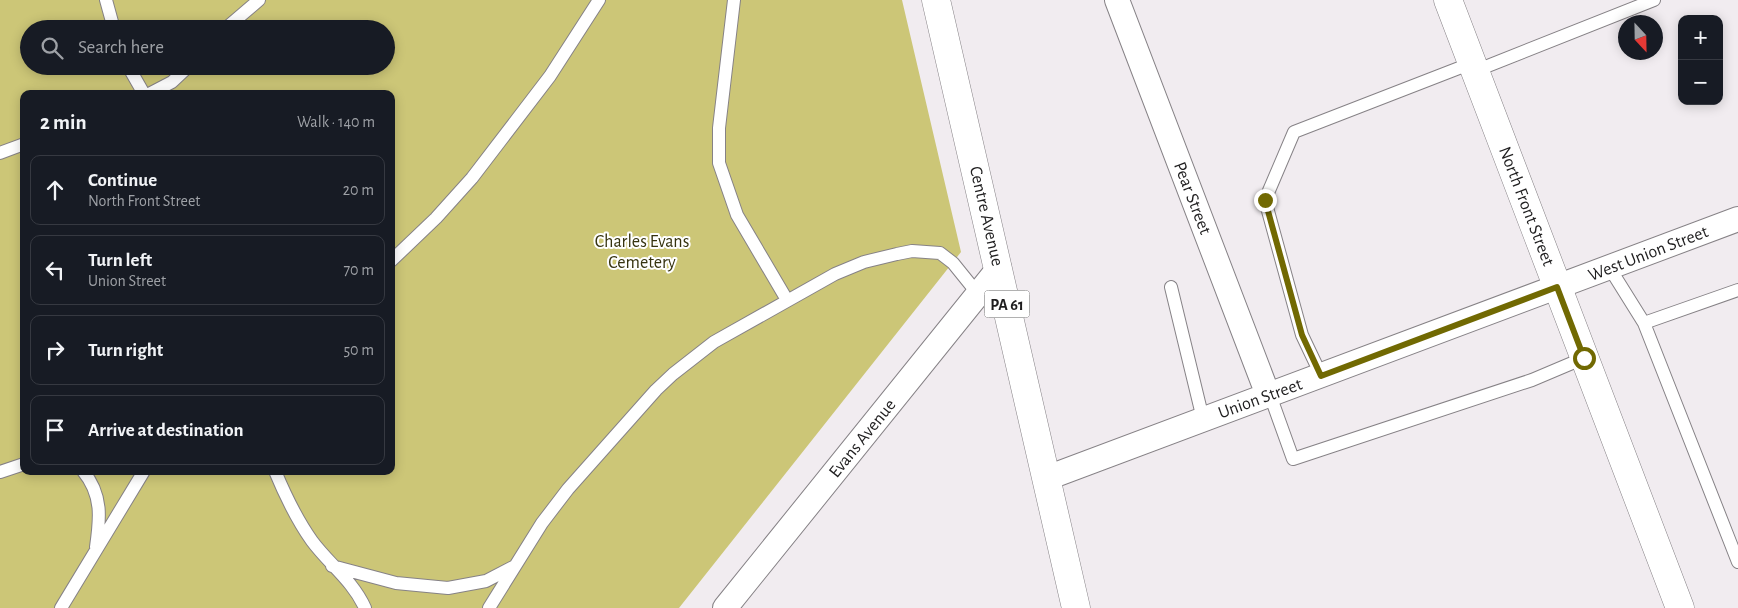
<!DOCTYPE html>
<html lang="en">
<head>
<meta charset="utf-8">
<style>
	body { margin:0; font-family:"Alegreya Sans",sans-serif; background:#20242c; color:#f1f3f6 }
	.controls { position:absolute; right:15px; top:15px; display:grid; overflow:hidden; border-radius:10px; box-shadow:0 2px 12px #0003 }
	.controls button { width:45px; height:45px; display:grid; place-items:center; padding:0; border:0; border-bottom:1px solid #363941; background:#171b24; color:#f1f3f6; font:25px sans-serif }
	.compass { position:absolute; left:1618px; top:15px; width:45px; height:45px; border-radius:50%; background:#171b24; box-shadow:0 2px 12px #0003; rotate:158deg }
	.stop { position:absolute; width:15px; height:15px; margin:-11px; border:4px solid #716902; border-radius:50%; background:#fff }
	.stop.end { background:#716902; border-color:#fff; box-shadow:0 1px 5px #0008 }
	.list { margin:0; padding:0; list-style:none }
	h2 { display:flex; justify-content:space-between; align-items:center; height:65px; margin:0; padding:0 20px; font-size:21px }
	h2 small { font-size:16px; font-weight:400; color:#9ea1a6 }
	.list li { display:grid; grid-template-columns:32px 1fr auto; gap:15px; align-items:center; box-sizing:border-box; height:70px; margin:0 10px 10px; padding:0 10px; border:1px solid #363941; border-radius:10px }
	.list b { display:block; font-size:19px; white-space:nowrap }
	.list p { margin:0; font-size:16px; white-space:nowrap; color:#9ea1a6 }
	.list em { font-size:16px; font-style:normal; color:#9ea1a6 }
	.icon { flex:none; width:28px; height:28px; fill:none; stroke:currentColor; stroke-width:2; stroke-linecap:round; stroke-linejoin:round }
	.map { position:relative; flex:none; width:1738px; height:608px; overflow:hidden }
	.search { position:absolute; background:#171b24; box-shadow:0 2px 12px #0003; left:20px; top:20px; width:375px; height:55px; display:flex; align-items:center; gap:12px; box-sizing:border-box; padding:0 18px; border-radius:28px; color:#9ea1a6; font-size:19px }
	.panel { position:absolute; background:#171b24; box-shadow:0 2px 12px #0003; left:20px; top:90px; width:375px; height:385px; border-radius:10px }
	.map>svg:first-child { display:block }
</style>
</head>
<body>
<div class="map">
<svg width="1738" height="608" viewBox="0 0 1738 608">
	<rect width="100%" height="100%" fill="#f1ecf0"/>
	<path fill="#ccc677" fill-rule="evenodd" d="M0 0H902L961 252 679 608H0ZM29 29H386V66H29ZM24 94H391V471H24Z"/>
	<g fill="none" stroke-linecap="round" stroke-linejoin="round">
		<defs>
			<path id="service" d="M106 0 114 29
				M734 0 719 128V163L737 215 787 300
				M225 29 259 0
				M128 66 144 94
				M1475 71 1654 0
				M149 94 172 82 189 66
				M0 153 24 144
				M391 261 436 218 472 178 550 76 599 0
				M1609 267 1644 323 1738 562
				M1171 287 1203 419
				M1644 323 1738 290
				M1321 375 1302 335 1265 200 1294 132 1472 63
				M1270 395 1293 459 1532 380 1584 358
				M83 471C103 495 100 519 96 547
				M275 471C285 495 297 520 312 541 329 564 353 581 365 608
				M0 472 24 464
				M332 566 396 583 448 588 486 581 515 566
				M61 608 144 471
				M489 608 542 523 568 489 656 390 673 374 714 342 835 274 864 262 897 254 912 251 940 253 953 263 978 294"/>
			<path id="minor" d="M1117 0 1268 395
				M1047 478 1738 219
				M725 608 999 268"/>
			<path id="tertiary" d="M1448 0 1680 608"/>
			<path id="primary" d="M936 0 1076 608"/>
		</defs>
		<use href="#service" stroke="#868286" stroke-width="14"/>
		<use href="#minor" stroke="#868286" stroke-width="26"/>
		<use href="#tertiary" stroke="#868286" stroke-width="29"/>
		<use href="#primary" stroke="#868286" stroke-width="29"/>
		<use href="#service" stroke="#fff" stroke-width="12"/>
		<use href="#minor" stroke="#fff" stroke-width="24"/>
		<use href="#tertiary" stroke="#fff" stroke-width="28"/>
		<use href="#primary" stroke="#fff" stroke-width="28"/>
	</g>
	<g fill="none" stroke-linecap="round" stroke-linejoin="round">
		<path stroke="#716902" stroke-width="6" d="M1265 200 1302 335 1321 376 1557 287 1584 358"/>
	</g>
	<g text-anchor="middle" stroke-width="4" stroke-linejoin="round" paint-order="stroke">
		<rect fill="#fff" stroke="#626262" stroke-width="1" x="984.5" y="290.5" width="45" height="27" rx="4"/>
		<g font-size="16" font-weight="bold" fill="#1f1e1f">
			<text x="1007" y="310">PA 61</text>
		</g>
		<g font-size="18" fill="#1f1e1f" stroke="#fff">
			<text transform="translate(1193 198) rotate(69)" y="6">Pear Street</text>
			<text transform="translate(1527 206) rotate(69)" y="6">North Front Street</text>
			<text transform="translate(987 216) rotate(77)" y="6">Centre Avenue</text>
			<text transform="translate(1648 253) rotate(-21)" y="6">West Union Street</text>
			<text transform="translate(1260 398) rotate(-20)" y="6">Union Street</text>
			<text transform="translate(862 438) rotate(-51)" y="6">Evans Avenue</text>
		</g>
		<g font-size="18" fill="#35320e" stroke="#fff">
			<text x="642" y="247">Charles Evans<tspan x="642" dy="21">Cemetery</tspan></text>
		</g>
	</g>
</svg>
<div class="controls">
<button>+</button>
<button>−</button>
</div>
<svg class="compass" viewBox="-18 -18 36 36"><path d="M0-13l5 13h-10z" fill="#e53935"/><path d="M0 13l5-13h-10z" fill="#9ea1a6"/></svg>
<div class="stop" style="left:1584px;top:358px"></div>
<div class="stop end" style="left:1265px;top:200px"></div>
<div class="search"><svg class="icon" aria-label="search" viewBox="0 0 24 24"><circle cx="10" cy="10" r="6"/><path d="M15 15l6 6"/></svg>Search here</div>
<section class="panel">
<h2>2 min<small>Walk · 140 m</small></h2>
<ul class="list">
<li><svg class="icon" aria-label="ahead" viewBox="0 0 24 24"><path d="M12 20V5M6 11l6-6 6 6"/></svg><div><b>Continue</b><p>North Front Street</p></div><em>20 m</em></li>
<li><svg class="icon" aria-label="left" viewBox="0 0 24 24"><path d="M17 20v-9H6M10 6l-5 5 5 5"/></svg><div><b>Turn left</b><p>Union Street</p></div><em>70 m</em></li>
<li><svg class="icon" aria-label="right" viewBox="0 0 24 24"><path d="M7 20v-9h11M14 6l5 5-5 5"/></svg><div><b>Turn right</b></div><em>50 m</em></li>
<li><svg class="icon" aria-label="arrive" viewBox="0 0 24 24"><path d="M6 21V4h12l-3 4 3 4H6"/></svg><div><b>Arrive at destination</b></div></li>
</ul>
</section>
</div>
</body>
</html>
